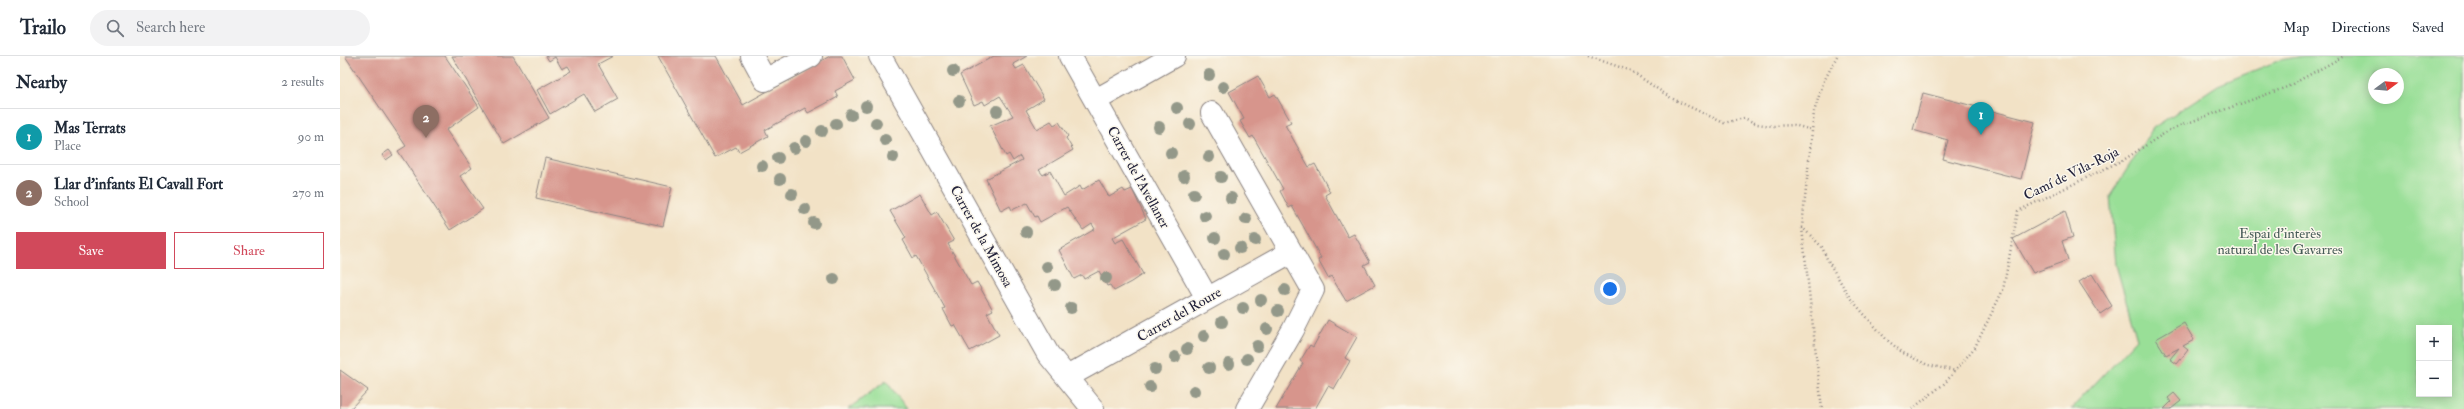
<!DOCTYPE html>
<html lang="en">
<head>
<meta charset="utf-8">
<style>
	body { margin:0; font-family:"IM FELL Double Pica",serif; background:#f2f2f3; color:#1f2937 }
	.controls { position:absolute; right:12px; bottom:12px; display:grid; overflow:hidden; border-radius:0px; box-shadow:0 2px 10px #0003 }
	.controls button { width:36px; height:36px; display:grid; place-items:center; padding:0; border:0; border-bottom:1px solid #e0e1e3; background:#fff; color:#1f2937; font:20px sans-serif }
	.compass { position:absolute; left:2028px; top:12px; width:36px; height:36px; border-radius:50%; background:#fff; box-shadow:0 2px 10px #0003; rotate:74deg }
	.you { position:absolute; left:1270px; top:233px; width:14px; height:14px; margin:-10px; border:3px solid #fff; border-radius:50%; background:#1a73e8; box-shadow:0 0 0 6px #1a73e833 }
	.badge { display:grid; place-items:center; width:26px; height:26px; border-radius:50%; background:#d1495b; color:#fff; font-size:13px; font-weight:700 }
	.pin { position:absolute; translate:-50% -33px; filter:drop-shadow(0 1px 2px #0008) }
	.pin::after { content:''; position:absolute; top:21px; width:14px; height:12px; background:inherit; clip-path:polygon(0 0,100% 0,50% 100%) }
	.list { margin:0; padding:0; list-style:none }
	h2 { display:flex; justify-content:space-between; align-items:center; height:52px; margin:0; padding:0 16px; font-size:17px }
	h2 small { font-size:13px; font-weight:400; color:#747a83 }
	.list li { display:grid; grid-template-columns:26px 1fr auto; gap:12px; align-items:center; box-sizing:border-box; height:56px; padding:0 16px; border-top:1px solid #e0e1e3 }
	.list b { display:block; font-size:15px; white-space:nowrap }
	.list p { margin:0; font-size:13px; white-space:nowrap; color:#747a83 }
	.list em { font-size:13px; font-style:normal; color:#747a83 }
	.actions { display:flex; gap:8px; padding:12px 16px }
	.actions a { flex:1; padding:9px 0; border:1px solid #d1495b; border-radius:0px; text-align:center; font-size:14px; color:#d1495b }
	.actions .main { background:#d1495b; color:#fff }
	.icon { flex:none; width:22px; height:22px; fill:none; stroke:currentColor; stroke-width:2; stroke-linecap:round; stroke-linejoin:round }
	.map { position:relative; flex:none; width:2124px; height:353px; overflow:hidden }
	header { display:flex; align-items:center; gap:24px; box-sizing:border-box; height:56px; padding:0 20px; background:#fff; border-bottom:1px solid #e0e1e3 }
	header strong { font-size:19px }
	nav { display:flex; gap:22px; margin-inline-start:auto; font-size:14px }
	.search { width:280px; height:36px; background:#f2f2f3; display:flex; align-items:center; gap:10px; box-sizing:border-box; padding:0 14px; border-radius:22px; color:#747a83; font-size:15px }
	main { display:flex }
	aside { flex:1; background:#fff }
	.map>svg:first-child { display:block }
</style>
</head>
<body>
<header>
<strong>Trailo</strong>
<div class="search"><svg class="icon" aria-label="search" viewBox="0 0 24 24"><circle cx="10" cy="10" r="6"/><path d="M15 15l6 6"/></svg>Search here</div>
<nav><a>Map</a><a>Directions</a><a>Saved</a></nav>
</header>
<main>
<aside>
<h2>Nearby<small>2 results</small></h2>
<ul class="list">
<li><span class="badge" style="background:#0f9aa8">1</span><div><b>Mas Terrats</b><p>Place</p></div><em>90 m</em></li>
<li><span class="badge" style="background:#8d6e63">2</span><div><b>Llar d'infants El Cavall Fort</b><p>School</p></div><em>270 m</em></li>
</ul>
<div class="actions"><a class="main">Save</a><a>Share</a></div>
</aside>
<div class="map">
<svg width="2124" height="353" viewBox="0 0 2124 353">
	<rect width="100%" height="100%" fill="#fbf7ec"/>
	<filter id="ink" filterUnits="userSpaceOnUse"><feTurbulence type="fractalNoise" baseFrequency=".025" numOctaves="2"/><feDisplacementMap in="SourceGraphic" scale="8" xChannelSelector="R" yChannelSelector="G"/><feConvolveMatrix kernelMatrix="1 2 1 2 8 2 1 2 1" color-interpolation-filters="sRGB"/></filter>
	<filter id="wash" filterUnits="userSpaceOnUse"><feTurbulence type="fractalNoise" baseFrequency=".012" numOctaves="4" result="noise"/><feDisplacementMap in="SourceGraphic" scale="16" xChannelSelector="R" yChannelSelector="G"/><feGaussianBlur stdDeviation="0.9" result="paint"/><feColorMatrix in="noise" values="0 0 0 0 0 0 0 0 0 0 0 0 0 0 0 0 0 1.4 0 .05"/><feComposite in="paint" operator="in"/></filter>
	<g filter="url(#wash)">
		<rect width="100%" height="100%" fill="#f2e2c6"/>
		<path fill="#99df97" stroke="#5e8069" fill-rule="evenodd" d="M1963 0H2124V353H1731L1797 283 1776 209 1770 140 1813 72 1878 29 1940 4ZM2034 18H2058V42H2034ZM2079 272H2109V338H2079Z
			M546 325 567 353H508Z"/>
		<g id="blocks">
			<path fill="#d7958c" d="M5 0H105L139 51 106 74 132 112 120 120 143 153 110 174 58 95 66 90Z
				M112 0H173L209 62 164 88Z
				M206 0H273L258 8 278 43 255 56 244 38 210 58 197 34 231 15 228 10 222 13 215 1 209 5Z
				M318 0H376L403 49 490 0H502L515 24 495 35 498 41 468 57 465 52 425 74 428 80 399 96 396 91 375 102Z
				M654 0H687L673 8 676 13 684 9 704 43 686 54 697 73 711 65 714 69 719 66 728 80 726 82 733 94 699 114 703 119 710 115 724 140 740 130 742 134 759 124 769 141 783 133 785 136 792 133 806 163 772 182 775 187 783 183 803 218 791 226 774 235 770 229 767 230 759 215 744 223 742 219 734 223 719 194 755 173 752 168 743 174 727 151 700 166 697 160 695 161 687 147 672 154 670 150 661 155 646 123 682 104 680 100 673 105 669 98 666 100 650 70 673 60 660 40 645 49 643 45 634 49 620 19Z
				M918 20 930 41 935 38 951 66 945 69 969 111 975 108 990 136 985 139 1008 181 1014 178 1030 206 1024 209 1035 229 1006 245 991 220 988 222 978 204 981 202 952 150 949 152 940 135 943 133 913 80 910 82 900 65 904 63 889 36Z
				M1583 37 1695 66 1681 123 1603 103 1608 84 1573 74Z
				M49 94 53 99 46 104 42 99Z
				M205 102 332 131 323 170 196 142Z
				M580 138 592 159 597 156 614 185 608 188 631 229 637 226 653 254 647 257 659 279 630 295 615 269 612 270 603 253 605 252 576 200 573 202 563 184 566 182 550 155Z
				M1725 155 1733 181 1722 185 1728 204 1693 217 1673 183Z
				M1752 218 1772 250 1760 258 1739 226Z
				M988 264 1017 281 1005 302 1010 305 994 333 988 330 975 353H936L963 307 960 305 970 289 973 291Z
				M1844 267 1854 284 1843 290 1848 294 1837 308 1830 303 1839 292 1826 299 1816 283Z
				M0 314 28 334 10 353H0Z
				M1834 337 1841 345 1831 353H1824L1831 346 1828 342Z"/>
		</g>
	</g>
	<g filter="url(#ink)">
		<use href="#blocks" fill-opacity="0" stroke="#8a8280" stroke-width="1"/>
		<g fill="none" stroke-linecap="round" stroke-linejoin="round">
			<defs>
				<path id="minor" d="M412 0 425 24 471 0
					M540 0 708 298 753 353
					M730 0 867 242
					M756 44 834 0
					M872 57 973 234 953 274 907 353
					M727 321 951 196"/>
			</defs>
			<use href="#minor" stroke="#8a8280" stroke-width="24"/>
			<path stroke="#8a8280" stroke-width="2.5" stroke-dasharray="1 3" stroke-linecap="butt" d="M1248 0 1291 15 1331 42 1384 67 1404 62 1417 68 1432 70 1454 69 1472 74
				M1497 0 1483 27 1474 56 1462 171 1482 191 1487 203 1510 242 1546 283 1563 297 1588 309 1616 315
				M1462 172 1482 353
				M1572 353 1605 327 1635 291 1663 234 1678 155 1785 103 1831 73 1947 31 2004 0"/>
			<use href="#minor" stroke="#fff" stroke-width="22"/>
		</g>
		<g fill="#939889">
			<circle cx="613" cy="15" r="6"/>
			<circle cx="869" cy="19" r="6"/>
			<circle cx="883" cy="31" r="6"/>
			<circle cx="619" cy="45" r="6"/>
			<circle cx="526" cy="50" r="6"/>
			<circle cx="837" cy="52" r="6"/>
			<circle cx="657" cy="55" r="6"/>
			<circle cx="511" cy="59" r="6"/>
			<circle cx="536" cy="67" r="6"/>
			<circle cx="496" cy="68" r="6"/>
			<circle cx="850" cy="68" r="6"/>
			<circle cx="819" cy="71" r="6"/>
			<circle cx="482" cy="75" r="6"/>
			<circle cx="545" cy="84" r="6"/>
			<circle cx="466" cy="85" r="6"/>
			<circle cx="454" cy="92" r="6"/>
			<circle cx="831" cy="97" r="6"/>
			<circle cx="553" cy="101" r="6"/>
			<circle cx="869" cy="101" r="6"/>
			<circle cx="438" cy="102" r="6"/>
			<circle cx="422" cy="110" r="6"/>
			<circle cx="844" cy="120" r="6"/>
			<circle cx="881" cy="121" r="6"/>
			<circle cx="440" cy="123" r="6"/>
			<circle cx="452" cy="138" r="6"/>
			<circle cx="854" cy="138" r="6"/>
			<circle cx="891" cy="142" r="6"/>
			<circle cx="465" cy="153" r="6"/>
			<circle cx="865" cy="160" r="6"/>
			<circle cx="906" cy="163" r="6"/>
			<circle cx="474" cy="167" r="6"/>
			<circle cx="686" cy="176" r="6"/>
			<circle cx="875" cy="182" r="6"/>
			<circle cx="915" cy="184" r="6"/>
			<circle cx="900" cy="192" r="6"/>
			<circle cx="884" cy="198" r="6"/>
			<circle cx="707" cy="211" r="6"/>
			<circle cx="766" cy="222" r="6"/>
			<circle cx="494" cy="223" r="6"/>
			<circle cx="715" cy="229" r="6"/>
			<circle cx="945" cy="234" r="6"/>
			<circle cx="921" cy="244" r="6"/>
			<circle cx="731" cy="252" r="6"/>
			<circle cx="903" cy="252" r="6"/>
			<circle cx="938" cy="255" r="6"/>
			<circle cx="882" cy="266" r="6"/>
			<circle cx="927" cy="273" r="6"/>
			<circle cx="864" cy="280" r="6"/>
			<circle cx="917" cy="290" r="6"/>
			<circle cx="847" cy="293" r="6"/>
			<circle cx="835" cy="301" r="6"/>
			<circle cx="907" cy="303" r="6"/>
			<circle cx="889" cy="308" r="6"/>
			<circle cx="869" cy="312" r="6"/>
			<circle cx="815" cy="313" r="6"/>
			<circle cx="810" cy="331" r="6"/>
			<circle cx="854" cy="335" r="6"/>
		</g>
	</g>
	<g text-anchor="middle" stroke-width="3" stroke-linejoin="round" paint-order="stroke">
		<g font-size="14" fill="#22223b" stroke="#fbf7ec">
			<text transform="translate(1731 117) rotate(-26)" y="5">Camí de Vila-Roja</text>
			<text transform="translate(799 121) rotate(61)" y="5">Carrer de l'Avellaner</text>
			<text transform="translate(642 180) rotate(61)" y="5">Carrer de la Mimosa</text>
			<text transform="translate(839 258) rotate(-30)" y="5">Carrer del Roure</text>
		</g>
		<g font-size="14" fill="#465b57" stroke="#fbf7ec">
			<text x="1940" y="182">Espai d'interès<tspan x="1940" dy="16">natural de les Gavarres</tspan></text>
		</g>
	</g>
</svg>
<div class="controls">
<button>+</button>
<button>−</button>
</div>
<svg class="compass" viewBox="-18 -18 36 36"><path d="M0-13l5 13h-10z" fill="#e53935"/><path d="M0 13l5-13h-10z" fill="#747a83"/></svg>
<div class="you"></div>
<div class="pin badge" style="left:1641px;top:79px;background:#0f9aa8">1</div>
<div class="pin badge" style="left:86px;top:82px;background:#8d6e63">2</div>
</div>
</main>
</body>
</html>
